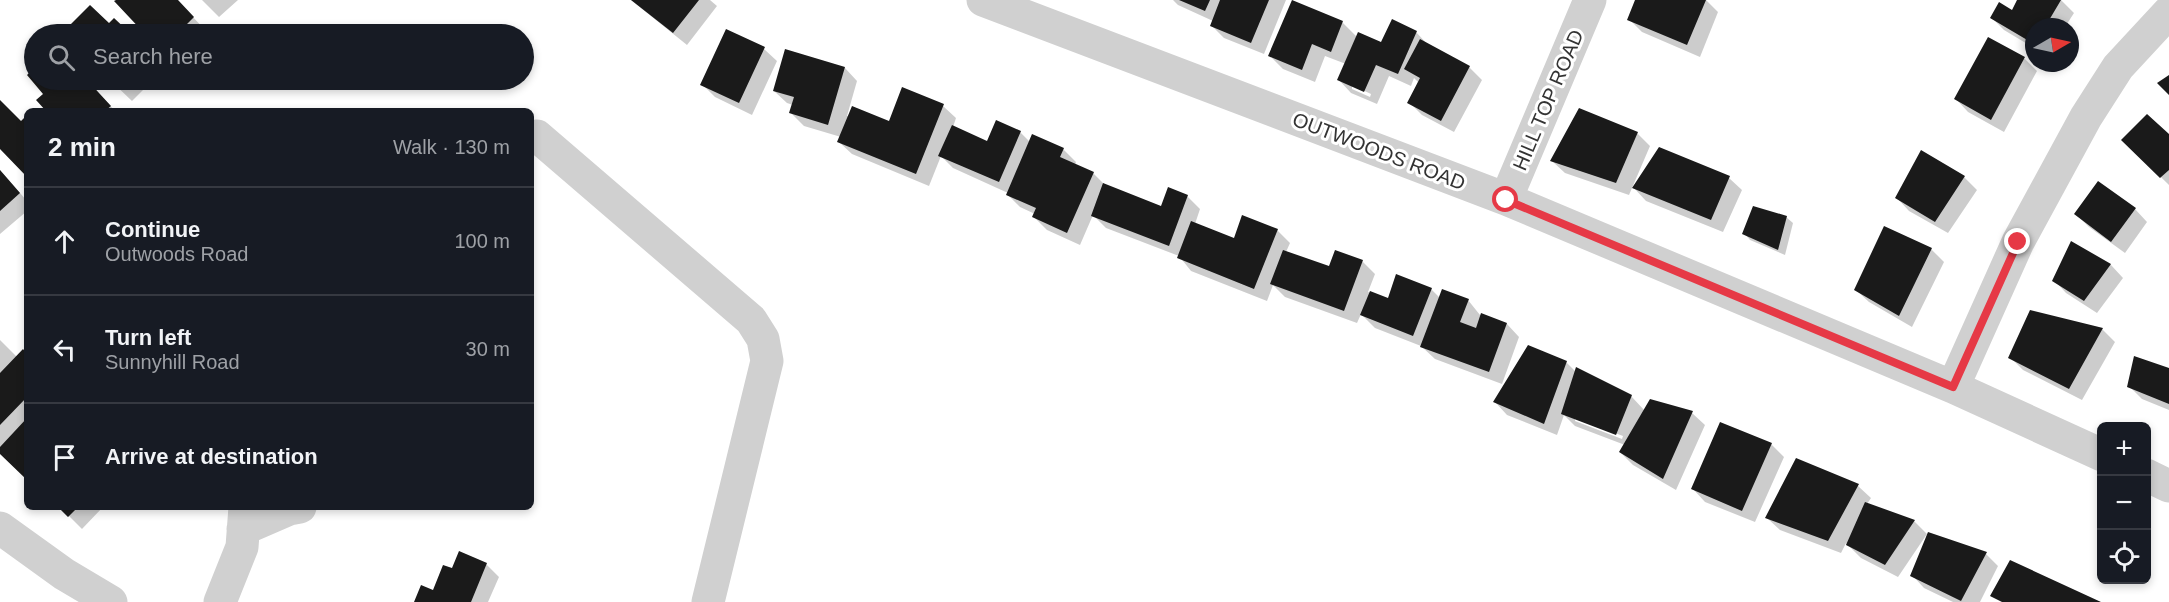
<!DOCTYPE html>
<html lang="en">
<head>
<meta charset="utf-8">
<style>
	body { margin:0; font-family:Helvetica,sans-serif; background:#242831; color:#f1f3f6 }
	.controls { position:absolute; right:18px; bottom:18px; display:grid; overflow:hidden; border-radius:9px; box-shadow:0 3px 9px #0003 }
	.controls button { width:54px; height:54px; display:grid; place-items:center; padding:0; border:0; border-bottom:2px solid #363941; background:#171b24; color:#f1f3f6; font:30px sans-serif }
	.compass { position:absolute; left:2025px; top:18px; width:54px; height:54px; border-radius:50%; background:#171b24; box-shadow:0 3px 9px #0003; rotate:81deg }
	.stop { position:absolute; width:18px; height:18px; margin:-14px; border:4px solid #e63946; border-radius:50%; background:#fff }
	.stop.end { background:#e63946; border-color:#fff; box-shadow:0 2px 6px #0008 }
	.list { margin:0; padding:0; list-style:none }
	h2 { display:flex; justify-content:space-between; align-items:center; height:78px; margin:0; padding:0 24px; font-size:26px }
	h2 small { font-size:20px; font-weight:400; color:#9ea1a6 }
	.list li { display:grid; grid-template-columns:39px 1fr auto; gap:18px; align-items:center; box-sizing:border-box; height:108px; padding:0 24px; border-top:2px solid #363941 }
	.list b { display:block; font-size:22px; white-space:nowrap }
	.list p { margin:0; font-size:20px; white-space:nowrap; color:#9ea1a6 }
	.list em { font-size:20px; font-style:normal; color:#9ea1a6 }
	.icon { flex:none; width:33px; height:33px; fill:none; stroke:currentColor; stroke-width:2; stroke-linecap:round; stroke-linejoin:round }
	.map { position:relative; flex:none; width:2169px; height:602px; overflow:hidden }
	.search { position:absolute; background:#171b24; box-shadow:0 3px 9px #0003; left:24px; top:24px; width:510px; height:66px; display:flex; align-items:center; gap:15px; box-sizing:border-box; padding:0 21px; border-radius:33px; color:#9ea1a6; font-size:22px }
	.panel { position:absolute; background:#171b24; box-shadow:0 3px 9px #0003; left:24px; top:108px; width:510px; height:402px; border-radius:9px }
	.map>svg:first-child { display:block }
</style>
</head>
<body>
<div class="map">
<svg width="2169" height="602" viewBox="0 0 2169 602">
	<rect width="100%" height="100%" fill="#fff"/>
	<path fill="#0003" fill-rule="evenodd" d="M118 0H177L206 31 202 34H148L116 1Z
		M202 0H238L219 17Z
		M631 0H710L717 6 687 45Z
		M1173 0H1286L1264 54 1224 38 1211 25 1213 21 1178 5Z
		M1637 0H1706L1718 12 1700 57 1642 32 1629 19Z
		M2019 0H2061L2074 13 2065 27H2034V48L2004 30 1992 18 2012 12Z
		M114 20 129 34H77L70 28 109 25Z
		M1342 22 1357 37 1382 44 1416 32 1429 46 1469 67 1482 80 1454 132 1422 115 1409 102 1418 82 1414 78 1411 86 1389 76 1377 104 1351 93 1339 80 1346 64 1325 56 1315 82 1283 69 1270 56ZM1352 85 1371 94 1370 97 1352 89Z
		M727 31 764 49 777 61 752 115 715 97 702 84Z
		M1989 39 2025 59 2037 71 2004 132 1968 112 1956 99Z
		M845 68 857 81 847 116 889 123 903 89 943 106 956 118 953 127 988 143 1020 132 1030 142 1063 149 1076 162 1075 165 1093 173 1106 186 1162 208 1187 196 1200 209 1195 224 1234 240 1277 230 1290 243 1286 252 1330 268 1362 261 1375 274 1368 292 1389 300 1431 289 1440 298 1468 300 1480 315 1507 324 1519 337 1502 384 1435 359 1421 346 1375 328 1361 314 1357 323 1285 297 1273 285 1267 301 1191 271 1179 256 1106 228 1093 215 1080 245 1047 230 1034 217 1035 214 1020 207 1007 194 1008 193 953 168 941 156 929 186 852 154 839 142 841 137 804 126 791 113 793 105 787 103 774 91Z
		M34 70V80H87L115 111H48L45 94 29 75Z
		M110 80H153L132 101Z
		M1637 133 1650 146 1629 195 1565 173 1552 161Z
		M2169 136V185L2123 140Z
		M0 170 27 201V211L0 234Z
		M1964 177 1977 190 1948 233 1909 211 1897 198Z
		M1729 178 1742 190 1723 232 1646 201 1633 187Z
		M2135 209 2147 222 2125 253 2089 227 2076 214Z
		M1786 217 1793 223 1785 255 1750 240 1744 233Z
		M2072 243 2111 265 2123 278 2097 313 2066 293 2054 280Z
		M1931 249 1944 262 1912 327 1869 302 1856 290Z
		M2102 329 2115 342 2082 400 2023 370 2010 357Z
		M0 340 17 357 27 356V479L0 452Z
		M1566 362 1576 372 1631 396 1645 411 1651 401 1692 413 1705 425 1676 490 1633 465 1620 452 1625 445 1575 426 1564 415 1557 435 1507 415 1495 402ZM1575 418 1623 436 1622 439 1575 421Z
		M2169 370V410L2142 399 2129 386Z
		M1771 444 1784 457 1755 522 1705 502 1693 489Z
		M1797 459 1858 486 1871 498 1867 504 1914 521 1927 534 1898 577 1861 558 1846 543 1841 553 1780 530 1767 518Z
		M60 507H103L82 529Z
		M1986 554 1998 566 1980 602H1953L1924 588 1912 575Z
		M486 564 499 577 488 602H416L433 592 453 570Z"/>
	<path fill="#1a1a1a" d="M116 0H178L194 17 181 30 185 34H145L114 1Z
		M631 0H699L673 33Z
		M1179 0H1210L1205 11Z
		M1220 0H1269L1251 43 1210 26Z
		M1292 0 1343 21 1331 52 1312 44 1302 70 1268 56Z
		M1635 0H1706L1687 45 1627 20Z
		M2017 0H2061L2045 27H2034V44L1990 18 1999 2 2012 10Z
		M90 5 109 23 114 18 131 34H74L67 28Z
		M1392 19 1417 31 1398 74 1376 65 1364 92 1337 80 1358 32 1381 42Z
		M726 29 765 47 739 103 700 85Z
		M1988 37 2025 57 1991 120 1954 99Z
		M1420 39 1470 66 1441 121 1407 103 1420 78 1404 69Z
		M785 49 845 67 828 125 789 113 794 97 773 91Z
		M34 68V80H87L111 106 105 111H46L36 100 43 94 27 75Z
		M2169 75V95L2157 83Z
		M108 80H128L118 89Z
		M902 87 944 104 916 174 837 142 852 106 889 121Z
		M0 100 21 121 27 115V177L0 149Z
		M1579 108 1638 132 1616 183 1550 161Z
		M2147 114 2169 134V170L2160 178 2121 140Z
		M996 120 1021 131 999 182 938 156 952 125 987 141Z
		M1032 134 1064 148 1060 157 1094 172 1067 233 1032 217 1036 208 1006 195Z
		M1659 147 1730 176 1711 220 1632 188Z
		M1921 150 1965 176 1935 222 1895 198Z
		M0 170 20 193 0 211Z
		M2098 181 2136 208 2111 242 2074 214Z
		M1103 183 1161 206 1168 187 1188 195 1169 246 1091 216Z
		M1753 206 1787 216 1778 250 1742 234Z
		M1242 215 1278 229 1254 289 1177 258 1191 221 1234 238Z
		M1884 226 1932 248 1899 316 1854 290Z
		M2071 241 2111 264 2084 301 2052 281Z
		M1283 250 1329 266 1335 250 1363 260 1344 311 1270 284Z
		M1396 274 1432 288 1413 336 1360 315 1370 291 1388 298Z
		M1442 289 1469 299 1460 322 1476 328 1481 313 1507 323 1489 372 1420 347Z
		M2030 310 2103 328 2069 389 2008 358Z
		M1528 345 1567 361 1544 424 1493 402Z
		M23 349 27 354V397L0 425V373Z
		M2134 356 2169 368V404L2127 387Z
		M1576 367 1632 395 1616 435 1561 414Z
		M1650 399 1693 411 1663 479 1619 452Z
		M27 418V480L0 454V447Z
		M1720 422 1772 443 1742 511 1691 489Z
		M1796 458 1859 484 1828 541 1765 518Z
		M1865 502 1915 520 1885 565 1846 545Z
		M58 507H78L68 517Z
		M1928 532 1987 552 1961 601 1910 576Z
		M459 551 487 563 471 602H414L421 585 433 590 443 565 452 568Z
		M2010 560 2101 602H2002L1990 596Z"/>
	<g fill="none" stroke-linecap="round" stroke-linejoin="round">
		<path stroke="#d0d0d0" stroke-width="33" d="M983 0 1506 199 1953 387 2102 455
			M537 136 751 320 763 339 767 361 708 602
			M1506 199 1590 0
			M1953 387 2018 242 2086 117 2118 67 2169 12
			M2146 475 2169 486
			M0 528 64 574 111 602
			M243 529 289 509 300 507
			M220 602 242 547 245 507"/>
	</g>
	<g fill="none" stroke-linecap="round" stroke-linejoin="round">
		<path stroke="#e63946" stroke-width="8" d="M1506 200 1953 387 2018 242"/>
	</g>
	<g text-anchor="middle" stroke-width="6" stroke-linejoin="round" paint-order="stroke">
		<g font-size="20" fill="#333" stroke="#fff">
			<text transform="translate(1548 100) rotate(-67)" y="7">HILL TOP ROAD</text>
			<text transform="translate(1379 151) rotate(21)" y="7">OUTWOODS ROAD</text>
		</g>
	</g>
</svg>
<div class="controls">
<button>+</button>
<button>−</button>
<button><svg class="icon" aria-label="locate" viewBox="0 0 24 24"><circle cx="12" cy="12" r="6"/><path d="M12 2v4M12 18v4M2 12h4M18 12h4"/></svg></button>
</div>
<svg class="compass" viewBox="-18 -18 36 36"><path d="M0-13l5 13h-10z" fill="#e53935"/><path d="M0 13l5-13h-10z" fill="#9ea1a6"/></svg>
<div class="stop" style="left:1506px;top:200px"></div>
<div class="stop end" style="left:2018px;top:242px"></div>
<div class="search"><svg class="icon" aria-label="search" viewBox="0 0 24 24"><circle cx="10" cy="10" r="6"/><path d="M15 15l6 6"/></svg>Search here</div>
<section class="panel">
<h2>2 min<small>Walk · 130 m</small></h2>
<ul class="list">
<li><svg class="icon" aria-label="ahead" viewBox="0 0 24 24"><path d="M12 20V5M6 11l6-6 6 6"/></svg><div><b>Continue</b><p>Outwoods Road</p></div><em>100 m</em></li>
<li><svg class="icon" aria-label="left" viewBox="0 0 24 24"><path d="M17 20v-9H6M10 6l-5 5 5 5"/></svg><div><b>Turn left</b><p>Sunnyhill Road</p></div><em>30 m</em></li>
<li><svg class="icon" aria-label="arrive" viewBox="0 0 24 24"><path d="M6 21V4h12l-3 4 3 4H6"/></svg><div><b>Arrive at destination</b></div></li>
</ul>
</section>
</div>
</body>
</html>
